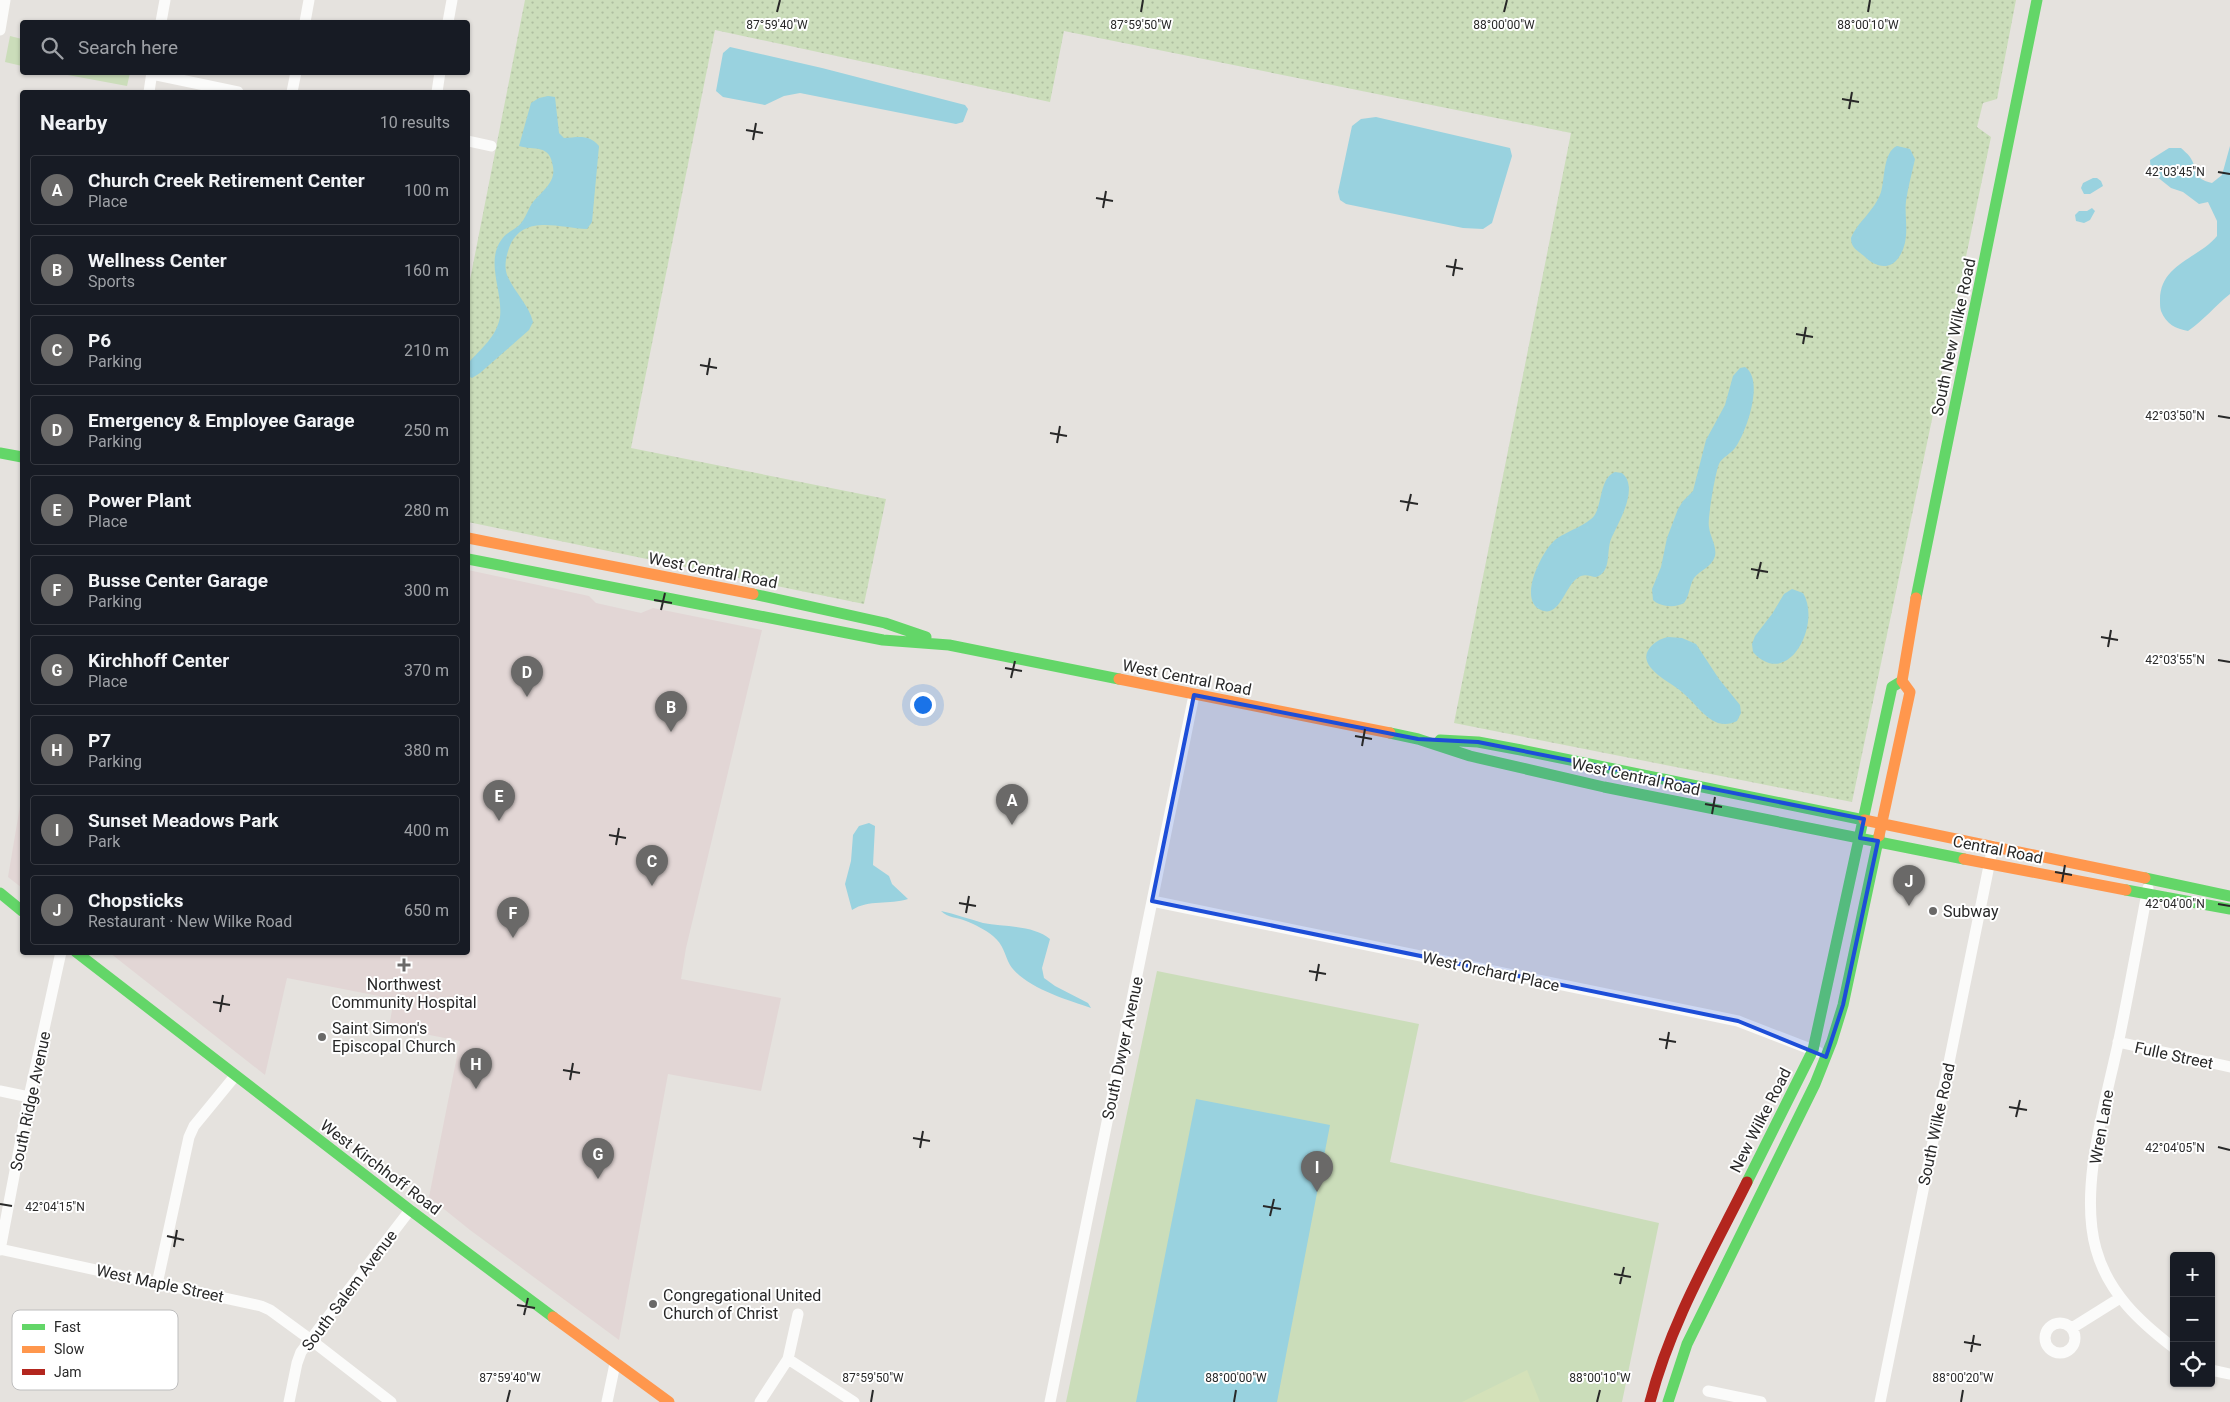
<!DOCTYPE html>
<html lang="en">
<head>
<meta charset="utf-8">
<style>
	body { margin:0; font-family:Roboto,sans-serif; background:#242831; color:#f1f3f6 }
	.controls { position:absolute; right:15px; bottom:15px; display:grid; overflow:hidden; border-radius:5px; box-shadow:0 1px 4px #0004 }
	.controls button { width:45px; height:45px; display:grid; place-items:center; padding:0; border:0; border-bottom:1px solid #363941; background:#171b24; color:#f1f3f6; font:25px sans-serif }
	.you { position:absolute; left:922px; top:704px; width:18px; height:18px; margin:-12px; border:4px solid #fff; border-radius:50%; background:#1a73e8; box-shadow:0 0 0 8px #1a73e833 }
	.badge { display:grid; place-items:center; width:32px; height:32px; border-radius:50%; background:#6a6968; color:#fff; font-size:16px; font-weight:700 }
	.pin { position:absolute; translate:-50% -41px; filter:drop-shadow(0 1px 2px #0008) }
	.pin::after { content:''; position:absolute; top:26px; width:18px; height:15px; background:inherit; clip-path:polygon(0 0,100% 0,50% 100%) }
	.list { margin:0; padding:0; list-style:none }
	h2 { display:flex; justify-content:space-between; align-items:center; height:65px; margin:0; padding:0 20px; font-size:21px }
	h2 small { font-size:16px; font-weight:400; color:#9ea1a6 }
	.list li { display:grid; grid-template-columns:32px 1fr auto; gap:15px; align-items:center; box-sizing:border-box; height:70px; margin:0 10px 10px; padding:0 10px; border:1px solid #363941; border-radius:5px }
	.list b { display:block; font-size:19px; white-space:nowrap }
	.list p { margin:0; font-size:16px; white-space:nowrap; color:#9ea1a6 }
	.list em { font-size:16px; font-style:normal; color:#9ea1a6 }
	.icon { flex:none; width:28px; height:28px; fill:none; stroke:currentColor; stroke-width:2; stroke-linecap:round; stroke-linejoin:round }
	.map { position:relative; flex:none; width:2230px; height:1402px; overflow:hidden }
	.search { position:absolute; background:#171b24; box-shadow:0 1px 4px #0004; left:20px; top:20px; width:450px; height:55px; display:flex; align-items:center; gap:12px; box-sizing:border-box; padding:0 18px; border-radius:5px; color:#9ea1a6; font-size:19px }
	.panel { position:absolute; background:#171b24; box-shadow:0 1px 4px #0004; left:20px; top:90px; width:450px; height:865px; border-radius:5px }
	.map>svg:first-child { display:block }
</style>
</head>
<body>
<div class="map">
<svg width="2230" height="1402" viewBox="0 0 2230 1402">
	<defs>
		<pattern id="grass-dots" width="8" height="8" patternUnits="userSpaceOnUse" patternTransform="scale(1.25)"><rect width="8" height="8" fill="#cbddba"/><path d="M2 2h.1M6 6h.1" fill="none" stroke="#aebea0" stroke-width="1.8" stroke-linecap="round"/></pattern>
	</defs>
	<rect width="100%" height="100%" fill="#e5e2de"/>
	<path fill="#e2d6d5" d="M468 570 589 596 596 603 641 613 653 608 762 630 686 948 681 979 781 998 761 1091 668 1074 619 1340 470 1230 429 1197 460 1041 389 1027 394 999 287 978 265 1075 110 953 468 952Z
		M22 794V888L8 877Z"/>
	<path fill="url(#grass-dots)" d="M525 0H2016L1997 99 1983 103 1977 127 1991 137 1852 802 1454 723 1571 133 1064 31 1050 102 715 30 631 448 886 499 864 604 468 522V290Z"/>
	<path fill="#cbddba" d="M10 36 22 39V66L5 62Z
		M57 73H130L127 86Z
		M1157 971 1419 1024 1390 1162 1659 1223 1622 1402H1066Z"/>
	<path fill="#d4e1b9" d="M1527 1370 1540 1402H1462Z"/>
	<path fill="#99d2df" d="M730 47 822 68 965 105 968 109 963 122 956 124 800 93 784 96 765 105 723 97 716 91 723 53Z
		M548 96 555 97 559 133 564 138C579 137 589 134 599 146L592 222 587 229C559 228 522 213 509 248 506 257 504 266 507 275 514 292 529 305 533 322L529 330 480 373 472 378 468 376V363C481 349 497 336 500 317 503 291 485 261 502 239 506 233 512 231 517 227 524 222 527 212 531 205 540 192 556 184 553 167 550 143 534 151 519 146L531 103 539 98Z
		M1376 117 1510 148 1512 156 1492 223 1483 229 1463 228 1346 204 1340 200 1338 192 1352 126 1361 119Z
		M1897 146 1910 149 1915 159C1912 173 1908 187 1906 201 1904 219 1911 239 1899 257 1889 272 1874 266 1864 256 1857 250 1851 248 1851 238 1858 221 1874 212 1881 192 1885 179 1883 152 1897 146Z
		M2230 146V294C2215 306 2204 320 2188 331 2176 329 2166 324 2161 311 2160 308 2160 304 2160 300 2160 264 2198 259 2217 236V221L2208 202 2199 204 2183 192 2171 188 2151 172 2150 160 2169 148H2181C2184 151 2187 153 2190 157 2199 170 2191 178 2212 183L2222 175Z
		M2093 178H2097L2101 181 2103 186 2090 194H2084L2081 188 2083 183Z
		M2092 208 2095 211 2090 220 2084 223 2076 221 2075 215 2079 211H2087Z
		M1745 367C1765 380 1746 433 1735 448 1731 454 1722 457 1719 464 1716 470 1707 520 1709 527 1710 537 1717 546 1715 556 1712 567 1700 570 1694 578 1689 586 1690 595 1684 603 1676 608 1660 607 1653 600L1652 589 1661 567 1667 538 1678 509 1683 501 1693 491 1706 440 1725 405 1733 376 1740 368Z
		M1615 472 1622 473C1640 488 1618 523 1611 539 1606 552 1612 572 1596 577 1591 577 1587 574 1581 576 1565 582 1561 619 1541 610 1517 600 1542 551 1555 540 1565 532 1587 525 1594 516 1603 503 1599 479 1615 472Z
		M1792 589 1803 593C1822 624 1788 691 1753 652L1752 644 1755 636 1772 614 1784 594Z
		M1668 637 1682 638 1696 644 1719 679 1740 705 1741 713 1737 721C1731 724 1725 725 1718 723 1703 717 1695 703 1683 693 1673 683 1636 668 1649 649 1654 642 1660 639 1668 637Z
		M869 823 875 826 873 865 889 876 892 884 908 899C889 905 869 899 852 910L845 884 851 861 853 835 859 826Z
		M941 911C955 914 969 919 983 923 1004 927 1034 925 1050 939L1042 968 1044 978 1055 986 1088 1003 1091 1008C1067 1000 1024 987 1010 965 1004 954 1004 945 993 936 986 930 974 924 966 921 957 917 948 918 941 911Z
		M1196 1099 1330 1125 1277 1402H1136Z"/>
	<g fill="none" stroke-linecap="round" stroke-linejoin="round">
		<path stroke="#fbfbfa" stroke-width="11" d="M161 22 165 0
			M305 22 309 0
			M448 22 452 0
			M0 30 5 0
			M152 74 238 92
			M149 92 152 72
			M292 92 296 72
			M437 92 440 72
			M468 141 491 146
			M2148 888C2138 940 2129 992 2118 1044 2105 1105 2079 1188 2096 1249 2108 1293 2140 1322 2174 1348
			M1152 901 1738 1021 1818 1052
			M2118 1042 2230 1067
			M0 1091 29 1097
			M0 1249 261 1306 270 1310 311 1340 391 1402
			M0 1250 29 1097 61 952
			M157 1284 189 1137 194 1126 235 1076
			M2045 1338a15 15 0 1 1 30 0a15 15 0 1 1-30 0Z
			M2072 1328 2120 1298
			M788 1359 854 1402
			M2211 1370 2230 1374
			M1708 1391 1761 1402
			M289 1402 297 1363 301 1352 410 1210
			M607 1402 615 1364
			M760 1402 788 1359 798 1314
			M1050 1402 1194 695
			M1880 1402 1993 846"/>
		<path stroke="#63d668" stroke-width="11" d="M0 453 22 457
			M468 559 883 640 949 645 1119 679
			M753 594 885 623 926 637
			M1916 598 2037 0
			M1390 733 1418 739 1470 756 1604 787 1964 859
			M1440 740 1478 742 1521 750 1864 820
			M2145 878 2230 896
			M2126 890 2230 909
			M0 893 22 911
			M76 952 410 1210 553 1317
			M1747 1182 1813 1050 1892 687 1902 681
			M1668 1402 1687 1344 1815 1084 1832 1041 1843 1005 1879 836"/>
		<path stroke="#ff974d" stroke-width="11" d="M468 538 753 594
			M1119 679 1390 733
			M1864 820 2145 878
			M1879 836 1910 692 1902 681 1916 598
			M1964 859 2126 890
			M553 1317 669 1402"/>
		<path stroke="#b3261e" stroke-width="11" d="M1650 1402C1670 1324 1711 1254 1747 1182"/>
	</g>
	<path fill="#1d4ed8" fill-opacity="0.2" stroke="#1d4ed8" stroke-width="4" stroke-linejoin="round" d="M1194 695 1418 739 1478 742 1864 819 1860 838 1878 841 1843 1005 1826 1057 1738 1021 1152 901Z"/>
	<path fill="none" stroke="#282828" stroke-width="2" d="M777 12 780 0M1141 12 1143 0M1504 12 1507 0M1868 12 1870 0M1842 99 1859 102M1849 109 1852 92M746 130 763 133M753 140 756 123M2218 172 2230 174M1096 198 1113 201M1103 208 1106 191M1446 266 1463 269M1453 276 1456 259M1796 334 1813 337M1803 344 1806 327M700 365 717 368M707 375 710 358M2218 416 2230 418M1050 433 1067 436M1057 443 1060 426M1400 501 1418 504M1407 511 1411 494M1751 569 1768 572M1757 579 1761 562M654 600 672 603M661 610 665 593M2101 637 2118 640M2108 647 2111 630M2218 660 2230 662M1005 668 1022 671M1011 678 1015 661M1355 736 1372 739M1362 746 1365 729M1705 804 1722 807M1712 814 1715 797M609 835 626 838M616 845 619 828M2055 872 2072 875M2062 882 2065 865M959 903 976 906M2218 904 2230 906M966 913 969 896M1309 971 1326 974M1316 981 1319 964M213 1002 230 1005M220 1012 223 995M1659 1039 1676 1042M1666 1049 1669 1032M563 1070 580 1073M570 1080 573 1063M2009 1107 2027 1110M2016 1117 2020 1100M913 1138 930 1141M2218 1147 2230 1150M920 1148 923 1131M0 1204 12 1206M1263 1206 1281 1209M1270 1216 1274 1199M167 1236 184 1240M174 1247 177 1230M1614 1274 1631 1277M1620 1284 1624 1267M517 1305 535 1308M524 1315 528 1298M1964 1342 1981 1345M1971 1352 1974 1335M507 1402 510 1390M871 1402 873 1390M1234 1402 1236 1390M1597 1402 1600 1390M1961 1402 1963 1390"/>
	<g fill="#6a6968" stroke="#fff" stroke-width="2">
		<circle cx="1933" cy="911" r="5"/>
		<path d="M401.5 957.5h5v5h5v5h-5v5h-5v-5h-5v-5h5z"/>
		<circle cx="322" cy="1037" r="5"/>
		<circle cx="653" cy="1304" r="5"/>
	</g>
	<g text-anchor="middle" stroke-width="4" stroke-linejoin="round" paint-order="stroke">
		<g font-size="16" fill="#282828" stroke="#fff">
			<text transform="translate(1953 337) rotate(-78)" y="6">South New Wilke Road</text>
			<text transform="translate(713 570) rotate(11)" y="6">West Central Road</text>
			<text transform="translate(1187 677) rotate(11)" y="6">West Central Road</text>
			<text transform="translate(1636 776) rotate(12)" y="6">West Central Road</text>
			<text transform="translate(1998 849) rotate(11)" y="6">Central Road</text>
			<text transform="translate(1491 971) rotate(12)" y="6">West Orchard Place</text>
			<text transform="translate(1122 1048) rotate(-78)" y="6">South Dwyer Avenue</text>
			<text transform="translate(2174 1055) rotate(12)" y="6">Fulle Street</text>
			<text transform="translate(30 1101) rotate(-78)" y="6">South Ridge Avenue</text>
			<text transform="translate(1760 1120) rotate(-63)" y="6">New Wilke Road</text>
			<text transform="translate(1936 1124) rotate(-78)" y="6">South Wilke Road</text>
			<text transform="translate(2101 1127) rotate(-80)" y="6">Wren Lane</text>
			<text transform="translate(381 1167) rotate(37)" y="6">West Kirchhoff Road</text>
			<text transform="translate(160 1283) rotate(12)" y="6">West Maple Street</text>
			<text transform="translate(349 1290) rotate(-53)" y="6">South Salem Avenue</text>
		</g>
		<g font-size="16" fill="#282828" stroke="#fff" text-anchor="start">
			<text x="1943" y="917">Subway</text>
			<text x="404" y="990" text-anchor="middle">Northwest<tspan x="404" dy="18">Community Hospital</tspan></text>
			<text x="332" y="1034">Saint Simon's<tspan x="332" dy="18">Episcopal Church</tspan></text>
			<text x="663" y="1301">Congregational United<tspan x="663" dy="18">Church of Christ</tspan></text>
		</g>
	</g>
	<rect x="12" y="1310" width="166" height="80" rx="8" fill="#fff" stroke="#bebebe" stroke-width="1"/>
	<rect x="22" y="1324" width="23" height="6" fill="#63d668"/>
	<rect x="22" y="1346" width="23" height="7" fill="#ff974d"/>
	<rect x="22" y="1369" width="23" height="6" fill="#b3261e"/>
	<g font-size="14" fill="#282828">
		<text x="54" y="1332">Fast</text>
		<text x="54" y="1354">Slow</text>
		<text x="54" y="1377">Jam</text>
	</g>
	<g font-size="12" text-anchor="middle" fill="#282828" stroke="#fff" stroke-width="4" stroke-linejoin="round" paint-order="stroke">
		<text x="777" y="29">87°59'40"W</text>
		<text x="1141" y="29">87°59'50"W</text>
		<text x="1504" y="29">88°00'00"W</text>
		<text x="1868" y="29">88°00'10"W</text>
		<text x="2175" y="176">42°03'45"N</text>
		<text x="2175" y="420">42°03'50"N</text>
		<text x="2175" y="664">42°03'55"N</text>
		<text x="2175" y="908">42°04'00"N</text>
		<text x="2175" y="1152">42°04'05"N</text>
		<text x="55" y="1211">42°04'15"N</text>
		<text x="510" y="1382">87°59'40"W</text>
		<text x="873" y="1382">87°59'50"W</text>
		<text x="1236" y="1382">88°00'00"W</text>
		<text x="1600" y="1382">88°00'10"W</text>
		<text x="1963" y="1382">88°00'20"W</text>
	</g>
</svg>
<div class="controls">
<button>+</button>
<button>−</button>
<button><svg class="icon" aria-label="locate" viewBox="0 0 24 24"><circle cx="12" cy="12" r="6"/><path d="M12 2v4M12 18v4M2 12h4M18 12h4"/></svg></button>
</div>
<div class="you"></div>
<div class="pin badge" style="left:1012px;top:825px">A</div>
<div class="pin badge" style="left:671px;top:732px">B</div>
<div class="pin badge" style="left:652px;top:886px">C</div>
<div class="pin badge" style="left:527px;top:697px">D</div>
<div class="pin badge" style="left:499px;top:821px">E</div>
<div class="pin badge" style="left:513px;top:938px">F</div>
<div class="pin badge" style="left:598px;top:1179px">G</div>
<div class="pin badge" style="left:476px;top:1089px">H</div>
<div class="pin badge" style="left:1317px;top:1192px">I</div>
<div class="pin badge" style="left:1909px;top:906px">J</div>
<div class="search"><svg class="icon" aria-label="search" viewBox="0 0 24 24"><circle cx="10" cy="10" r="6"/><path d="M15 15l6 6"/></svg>Search here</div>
<section class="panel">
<h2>Nearby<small>10 results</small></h2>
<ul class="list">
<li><span class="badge">A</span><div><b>Church Creek Retirement Center</b><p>Place</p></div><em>100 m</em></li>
<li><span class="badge">B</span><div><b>Wellness Center</b><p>Sports</p></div><em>160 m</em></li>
<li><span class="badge">C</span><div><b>P6</b><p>Parking</p></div><em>210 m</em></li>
<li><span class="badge">D</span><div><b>Emergency &amp; Employee Garage</b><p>Parking</p></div><em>250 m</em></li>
<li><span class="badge">E</span><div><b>Power Plant</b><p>Place</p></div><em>280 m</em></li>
<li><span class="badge">F</span><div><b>Busse Center Garage</b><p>Parking</p></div><em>300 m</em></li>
<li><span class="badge">G</span><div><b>Kirchhoff Center</b><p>Place</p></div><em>370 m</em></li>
<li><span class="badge">H</span><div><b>P7</b><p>Parking</p></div><em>380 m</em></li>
<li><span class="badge">I</span><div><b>Sunset Meadows Park</b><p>Park</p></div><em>400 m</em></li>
<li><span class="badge">J</span><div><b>Chopsticks</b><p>Restaurant · New Wilke Road</p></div><em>650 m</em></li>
</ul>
</section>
</div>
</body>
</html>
